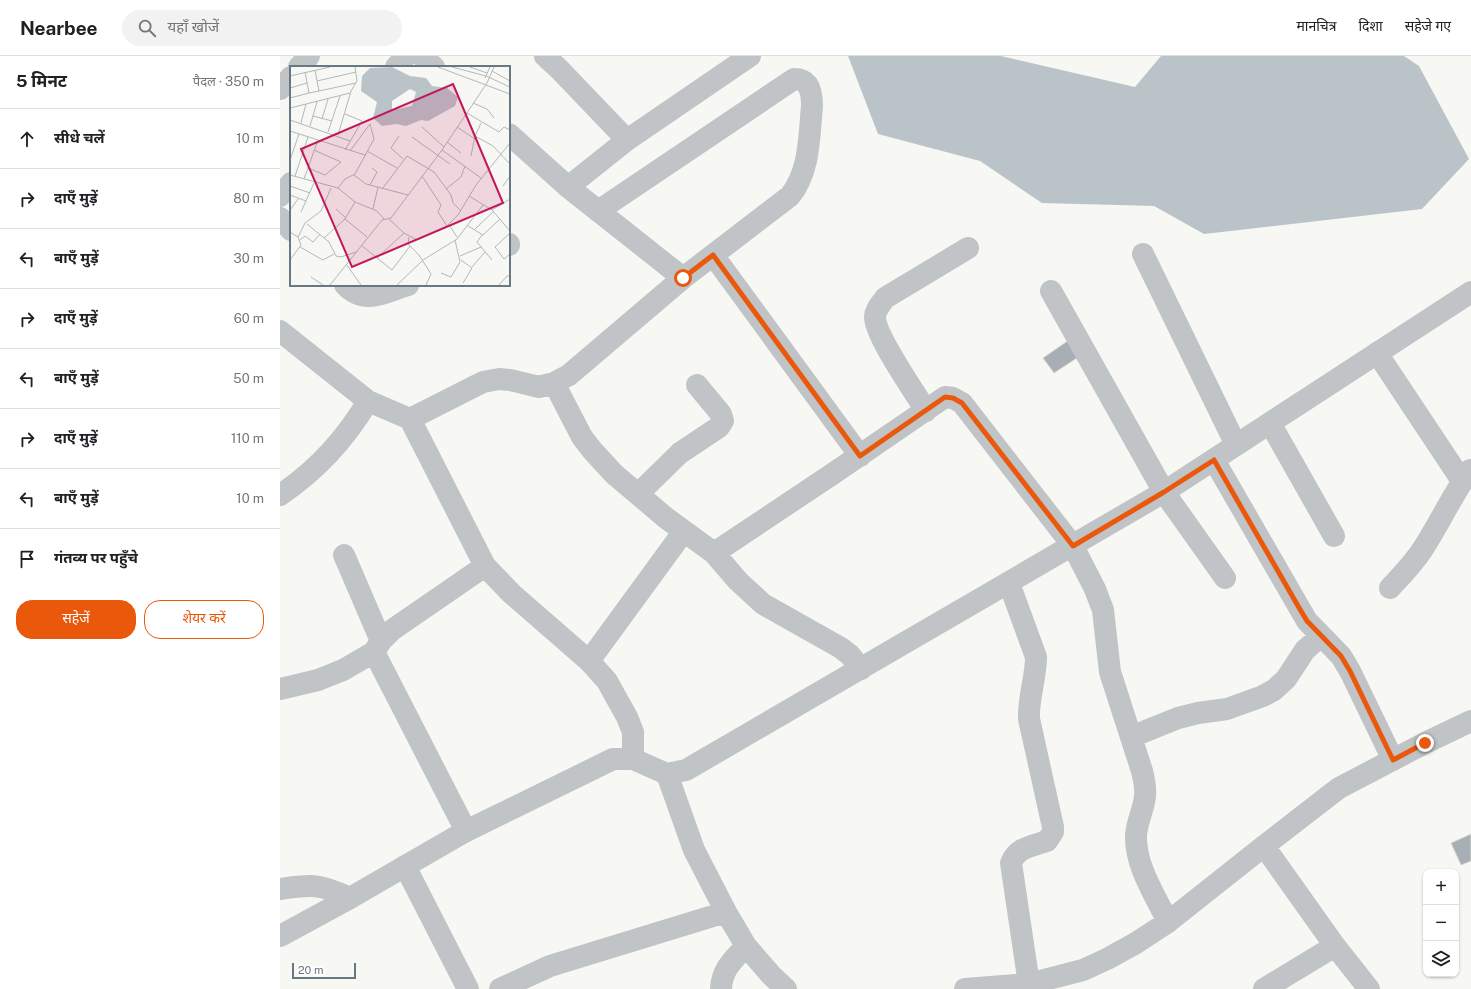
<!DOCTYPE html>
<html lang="hi">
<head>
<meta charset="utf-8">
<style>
	body { margin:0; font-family:"Public Sans","Noto Sans Devanagari",sans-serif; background:#f2f2f2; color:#202124 }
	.controls { position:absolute; right:12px; bottom:12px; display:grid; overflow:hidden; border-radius:8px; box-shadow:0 1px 3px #0004 }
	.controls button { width:36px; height:36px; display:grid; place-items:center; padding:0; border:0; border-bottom:1px solid #e0e0e0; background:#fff; color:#202124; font:20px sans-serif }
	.scale { position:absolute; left:12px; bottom:10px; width:64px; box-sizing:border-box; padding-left:4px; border:2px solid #687882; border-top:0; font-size:11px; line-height:14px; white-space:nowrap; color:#687882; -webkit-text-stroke:3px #fff; paint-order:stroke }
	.stop { position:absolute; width:12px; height:12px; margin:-9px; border:3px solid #ea580c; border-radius:50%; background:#fff }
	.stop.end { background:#ea580c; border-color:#fff; box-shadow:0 1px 4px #0008 }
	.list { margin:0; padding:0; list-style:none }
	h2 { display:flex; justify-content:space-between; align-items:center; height:52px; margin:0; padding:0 16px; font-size:17px }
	h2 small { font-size:13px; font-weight:400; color:#757577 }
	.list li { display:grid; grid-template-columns:26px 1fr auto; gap:12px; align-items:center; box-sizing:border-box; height:60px; padding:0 16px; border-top:1px solid #e0e0e0 }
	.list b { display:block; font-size:15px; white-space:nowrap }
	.list em { font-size:13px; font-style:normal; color:#757577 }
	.actions { display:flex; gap:8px; padding:12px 16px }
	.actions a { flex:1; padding:9px 0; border:1px solid #ea580c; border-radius:16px; text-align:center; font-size:14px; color:#ea580c }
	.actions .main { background:#ea580c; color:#fff }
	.icon { flex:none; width:22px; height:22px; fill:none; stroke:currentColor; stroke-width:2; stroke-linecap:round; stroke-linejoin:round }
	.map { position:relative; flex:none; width:1191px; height:933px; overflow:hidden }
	header { display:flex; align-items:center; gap:24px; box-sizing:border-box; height:56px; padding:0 20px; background:#fff; border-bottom:1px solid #e0e0e0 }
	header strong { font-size:19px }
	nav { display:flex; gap:22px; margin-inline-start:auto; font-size:14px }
	.search { width:280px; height:36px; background:#f2f2f2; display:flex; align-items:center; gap:10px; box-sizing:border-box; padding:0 14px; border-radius:22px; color:#757577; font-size:15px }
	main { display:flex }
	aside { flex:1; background:#fff }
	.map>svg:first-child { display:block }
</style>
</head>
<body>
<header>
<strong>Nearbee</strong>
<div class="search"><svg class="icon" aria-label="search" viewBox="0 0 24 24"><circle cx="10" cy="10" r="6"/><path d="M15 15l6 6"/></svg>यहाँ खोजें</div>
<nav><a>मानचित्र</a><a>दिशा</a><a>सहेजे गए</a></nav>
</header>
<main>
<aside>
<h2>5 मिनट<small>पैदल · 350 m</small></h2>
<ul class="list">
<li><svg class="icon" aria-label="ahead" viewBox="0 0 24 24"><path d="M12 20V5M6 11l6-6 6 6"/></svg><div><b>सीधे चलें</b></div><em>10 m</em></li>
<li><svg class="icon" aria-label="right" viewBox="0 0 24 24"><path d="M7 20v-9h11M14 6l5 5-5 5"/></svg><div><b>दाएँ मुड़ें</b></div><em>80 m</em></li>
<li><svg class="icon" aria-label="left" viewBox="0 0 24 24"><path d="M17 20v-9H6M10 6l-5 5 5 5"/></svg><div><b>बाएँ मुड़ें</b></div><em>30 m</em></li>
<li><svg class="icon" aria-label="right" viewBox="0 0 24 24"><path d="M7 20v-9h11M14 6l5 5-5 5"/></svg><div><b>दाएँ मुड़ें</b></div><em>60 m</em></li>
<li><svg class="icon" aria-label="left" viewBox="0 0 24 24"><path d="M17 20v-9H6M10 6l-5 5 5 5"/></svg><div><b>बाएँ मुड़ें</b></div><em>50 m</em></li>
<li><svg class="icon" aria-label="right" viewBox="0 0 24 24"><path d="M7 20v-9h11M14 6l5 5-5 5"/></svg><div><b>दाएँ मुड़ें</b></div><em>110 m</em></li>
<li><svg class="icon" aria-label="left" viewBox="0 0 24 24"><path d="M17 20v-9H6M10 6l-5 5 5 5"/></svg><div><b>बाएँ मुड़ें</b></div><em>10 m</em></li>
<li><svg class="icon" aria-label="arrive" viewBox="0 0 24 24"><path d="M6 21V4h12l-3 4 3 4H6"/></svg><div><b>गंतव्य पर पहुँचे</b></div></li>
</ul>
<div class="actions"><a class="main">सहेजें</a><a>शेयर करें</a></div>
</aside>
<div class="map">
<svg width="1191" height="933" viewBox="0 0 1191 933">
	<rect width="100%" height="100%" fill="#f7f7f4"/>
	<path fill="#bac4c8" d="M568 0H721L855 31 881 0H1124L1139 10 1189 103 1142 153 924 178 874 150 762 147 700 105 598 78Z"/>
	<path fill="#a8afb4" stroke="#d8d8d6" d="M789 284 800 300 774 317 763 302Z
		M1191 778V805L1181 809 1171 787Z"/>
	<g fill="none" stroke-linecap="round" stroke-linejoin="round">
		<path stroke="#c0c4c7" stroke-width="22" d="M142 0 154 11
			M265 0 280 14 347 84
			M19 11 29 0
			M116 11 126 0
			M0 33 11 21
			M229 78 288 131 403 222
			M288 131 347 84 470 0
			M0 140 11 127
			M0 162 11 174
			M229 188V189
			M863 198 956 389
			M433 199 580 400
			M65 229C85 250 105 236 128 229
			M771 235 884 436 945 522
			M0 275 88 345 130 363 205 510 232 538 309 605 327 625 347 661 353 676V703
			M1097 297 1182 425
			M274 327 302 381 312 394 334 418 386 462 434 497 458 525 483 548 561 592 570 599 581 613
			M646 355C635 336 595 280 595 261 595 254 601 248 605 242L688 192
			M130 363 203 326 219 323 230 324 259 331 274 327 289 319 403 222 510 140C530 115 529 81 532 50 532 36 530 23 514 23L318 155
			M990 367 1054 480
			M934 404 1027 565 1061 600 1070 615 1113 704
			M358 438 400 397 439 371 443 365 441 358 417 329
			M0 439C36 415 66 382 88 345
			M434 497 551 419 665 341 673 342 682 347 793 490 815 533 823 554 830 616 862 715C864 723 866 731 865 740 864 753 857 765 856 779 855 810 875 839 888 866
			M64 499 101 585
			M729 527 756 601C756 622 748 642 749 663L773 771V776L767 785C753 790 737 791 731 807L749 928
			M1110 532C1122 519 1135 506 1144 491 1160 466 1173 438 1190 414
			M94 596 101 585 112 574 205 510
			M309 605 404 475
			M0 633 38 624 63 614 94 596 186 775
			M851 681 898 662 918 657 947 653 983 640 994 634 1006 623 1025 594 1041 580
			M387 718 414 794 446 856 466 890 491 919 506 933
			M984 790 1055 890 1089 933
			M125 810 188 933
			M0 833C33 828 40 828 70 842
			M220 933 270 910 446 856
			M441 933C442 913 453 904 466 890
			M685 933 749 928 803 914 827 903 856 887 888 866 984 790 1059 732 1145 687 1191 665
			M984 933 1055 890"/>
		<path stroke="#c0c4c7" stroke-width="22" d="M0 880 70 842 186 775 333 703H353L387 718 406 714 884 436 1191 236"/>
	</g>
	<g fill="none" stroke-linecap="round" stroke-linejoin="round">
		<path stroke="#ea580c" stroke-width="5" d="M403 222 433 199 580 400 665 341 673 342 682 347 793 490 884 436 934 404 1018 550 1027 565 1061 600 1070 615 1113 704 1145 687"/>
	</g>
	<g transform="translate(10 10)">
		<rect width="220" height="220" fill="#f7f7f4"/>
		<path d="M102 1 120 10 136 12 142 20 157 22 168 31 165 40 138 55 131 54 116 60 106 58 92 60 83 52 87 36 71 25 72 10 80 2ZM120 23 126 26 122 40 102 44V35Z" fill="#bac4c8" fill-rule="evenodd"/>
		<path fill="none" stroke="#b1b9bc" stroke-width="1" d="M148 1 220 28M162 1 196 10 220 21M180 1 197 7M202 5 220 15M15 6 19 27 29 25 25 4M0 10 40 1M195 12 200 1M27 15 66 6M0 22 17 17M29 25 66 17M0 32 19 27M183 37 197 43 204 52M0 42 60 27M177 47 209 66 214 61 220 64M23 50 42 55M32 53 38 33M0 54 60 75M11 57 16 38M20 60 27 36M132 61 154 81M167 61 185 73M0 65 75 89M38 66 50 30M48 69 61 25 67 15 65 1M109 70 101 82 113 93M185 70 203 80 220 98M122 71 160 98M157 76 171 87M55 84 72 55 55 48M152 84 191 112M77 85 107 102M181 90 185 70 191 57M0 94 9 68M18 102 35 109 51 96 24 84M0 109 48 122 65 136 87 145 94 153M64 109 76 118 118 129M5 110 18 71M132 110 151 139 148 146 157 160M14 113 28 74M80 119 87 106 82 102M0 120 20 127M213 120 220 110M48 122 55 113 65 108 84 73 80 58 60 85M93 122 117 90 144 106 161 129 163 137 171 145M156 123 171 111 175 100M0 129 16 135M179 130 202 144 220 165M46 143 56 152M83 143 88 121M0 144 8 133M202 144 220 133M11 146 24 117M55 153 65 136M99 153 114 167 127 174 157 160 168 149 186 119 220 77M17 158 39 176 46 190 51 191 66 186M159 159 167 171M178 160 193 169 210 153M185 163 204 145M0 166 8 171 15 157 31 145 41 122M220 167 205 181 214 193 220 188M192 169 187 176 202 194M119 171 118 178 129 189 141 208 136 219M34 172 55 153 77 171M10 174 15 170 23 176 30 168M71 179 102 204 120 180M10 181 33 194 44 188M170 190 191 181M87 192 114 167M0 194 11 179 8 171M171 194 182 202 173 217M56 198 71 219M182 201 195 186M151 207 161 211 170 196 165 174M21 211 33 219M40 219 92 154 101 152 152 84 197 17 204 1M107 219 133 194 167 173 193 139M209 219 217 210H220"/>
		<path fill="#c2185b" fill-opacity="0.15" stroke="#c2185b" stroke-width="2" d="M163 18 213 137 62 201 11 83Z"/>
		<rect width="220" height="220" fill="none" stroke="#687882" stroke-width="2"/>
	</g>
</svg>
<div class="controls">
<button>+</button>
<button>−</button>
<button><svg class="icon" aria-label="layers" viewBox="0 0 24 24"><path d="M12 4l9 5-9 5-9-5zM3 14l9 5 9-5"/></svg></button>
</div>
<div class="scale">20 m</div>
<div class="stop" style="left:403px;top:222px"></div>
<div class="stop end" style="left:1145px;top:687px"></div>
</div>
</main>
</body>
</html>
